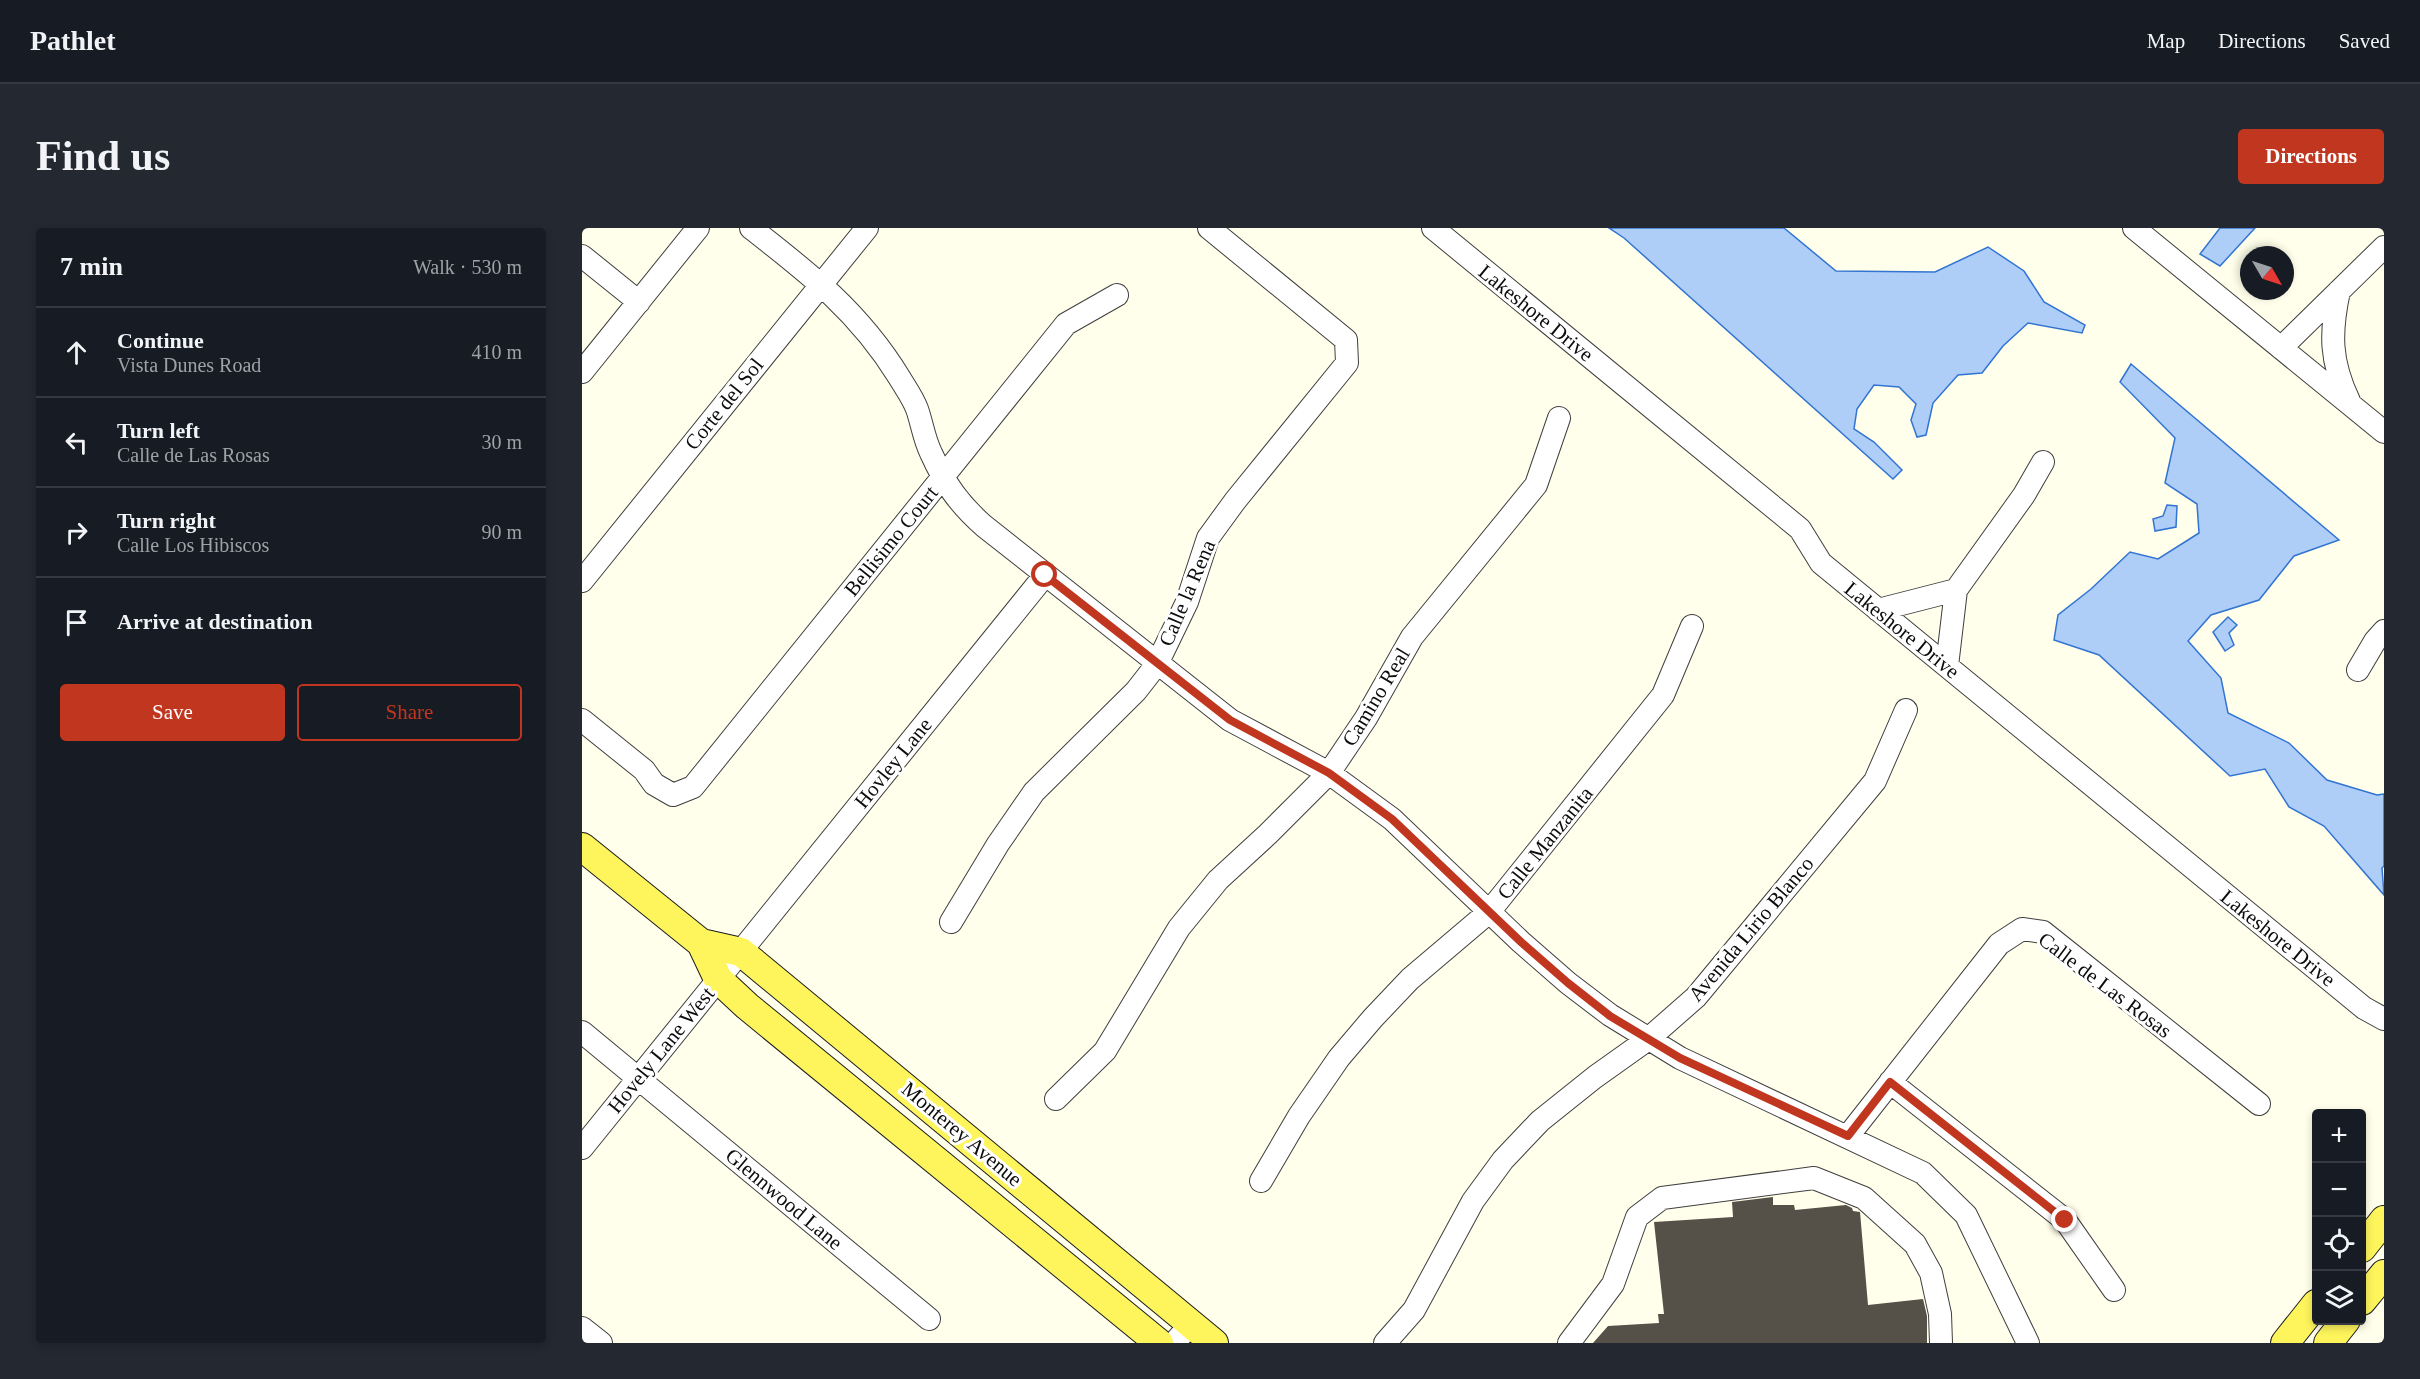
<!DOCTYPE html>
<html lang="en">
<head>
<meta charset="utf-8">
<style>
	body { margin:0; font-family:"Times New Roman",serif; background:#242831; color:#f1f3f6 }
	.controls { position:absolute; right:18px; bottom:18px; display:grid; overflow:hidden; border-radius:6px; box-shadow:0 3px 9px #0003 }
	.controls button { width:54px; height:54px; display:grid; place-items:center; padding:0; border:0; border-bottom:2px solid #363941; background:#171b24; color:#f1f3f6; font:30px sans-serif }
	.compass { position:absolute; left:1658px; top:18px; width:54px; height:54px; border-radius:50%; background:#171b24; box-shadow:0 3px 9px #0003; rotate:129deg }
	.stop { position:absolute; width:18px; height:18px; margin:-14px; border:4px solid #c1361f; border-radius:50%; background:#fff }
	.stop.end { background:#c1361f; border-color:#fff; box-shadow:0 2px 6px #0008 }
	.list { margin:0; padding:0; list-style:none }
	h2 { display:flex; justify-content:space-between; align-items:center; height:78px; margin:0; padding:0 24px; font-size:26px }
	h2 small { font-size:20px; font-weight:400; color:#9ea1a6 }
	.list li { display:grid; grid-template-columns:39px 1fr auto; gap:18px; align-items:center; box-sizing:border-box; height:90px; padding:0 24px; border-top:2px solid #363941 }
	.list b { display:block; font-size:22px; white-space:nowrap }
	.list p { margin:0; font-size:20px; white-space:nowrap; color:#9ea1a6 }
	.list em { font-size:20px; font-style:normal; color:#9ea1a6 }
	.actions { display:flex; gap:12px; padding:18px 24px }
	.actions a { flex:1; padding:14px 0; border:2px solid #c1361f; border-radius:6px; text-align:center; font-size:21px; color:#c1361f }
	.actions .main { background:#c1361f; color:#fff }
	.icon { flex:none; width:33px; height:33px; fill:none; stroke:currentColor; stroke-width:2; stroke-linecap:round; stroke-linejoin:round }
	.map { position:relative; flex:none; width:1802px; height:1115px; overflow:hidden; border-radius:6px }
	header { display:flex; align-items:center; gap:36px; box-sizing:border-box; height:84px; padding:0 30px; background:#171b24; border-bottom:2px solid #363941 }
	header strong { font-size:28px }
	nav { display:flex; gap:33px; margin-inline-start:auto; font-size:21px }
	.intro { display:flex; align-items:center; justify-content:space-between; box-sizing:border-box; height:144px; padding:0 36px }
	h1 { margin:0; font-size:42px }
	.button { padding:15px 27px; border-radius:6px; background:#c1361f; color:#fff; font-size:21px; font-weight:700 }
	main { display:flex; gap:36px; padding:0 36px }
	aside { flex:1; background:#171b24; border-radius:6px; box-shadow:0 3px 9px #0003 }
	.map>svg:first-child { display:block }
</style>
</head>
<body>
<header>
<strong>Pathlet</strong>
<nav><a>Map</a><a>Directions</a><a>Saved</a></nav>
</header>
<div class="intro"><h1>Find us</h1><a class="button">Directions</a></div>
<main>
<aside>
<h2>7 min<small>Walk · 530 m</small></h2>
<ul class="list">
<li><svg class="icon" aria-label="ahead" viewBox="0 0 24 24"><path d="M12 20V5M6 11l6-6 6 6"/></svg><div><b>Continue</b><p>Vista Dunes Road</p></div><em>410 m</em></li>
<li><svg class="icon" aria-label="left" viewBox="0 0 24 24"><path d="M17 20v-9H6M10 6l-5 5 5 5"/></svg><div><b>Turn left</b><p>Calle de Las Rosas</p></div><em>30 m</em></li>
<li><svg class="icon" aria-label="right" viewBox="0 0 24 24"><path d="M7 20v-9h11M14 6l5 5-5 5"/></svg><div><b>Turn right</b><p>Calle Los Hibiscos</p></div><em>90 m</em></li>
<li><svg class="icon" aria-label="arrive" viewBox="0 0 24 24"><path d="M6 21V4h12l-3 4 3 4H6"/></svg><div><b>Arrive at destination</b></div></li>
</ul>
<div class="actions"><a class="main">Save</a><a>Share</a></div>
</aside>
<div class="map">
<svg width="1802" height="1115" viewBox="0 0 1802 1115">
	<rect width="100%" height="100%" fill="#ffffeb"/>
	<path fill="#aecef8" stroke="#3274d2" stroke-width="1.5" d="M1027 0H1202L1254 43 1353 44 1406 19 1442 43 1462 74 1503 97 1500 105 1446 95 1421 118 1400 145 1376 147 1351 175 1344 207 1335 209 1329 192 1334 176 1317 159 1292 157 1275 181 1272 201 1292 214 1320 242 1311 251 1042 10Z
		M1638 0H1673L1638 38 1618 26Z
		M1549 136 1757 312 1712 328 1677 372 1629 387 1606 413 1639 450 1646 485 1707 515 1745 552 1795 567 1802 566V638L1800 640 1802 667 1742 598 1707 579 1683 541 1648 548 1517 427 1472 412 1476 387 1509 361 1548 324 1576 331 1617 305 1615 276 1583 255 1593 210 1538 154Z
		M1585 277 1595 278 1594 299 1573 303 1571 291 1581 288Z
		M1646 389 1655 397 1647 405 1652 417 1643 423 1631 404Z"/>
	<path fill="#555048" d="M1191 969V977H1212L1213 982 1264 977 1270 980 1271 983 1278 984 1286 1077 1341 1071 1345 1088V1115H1011L1026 1098 1077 1095 1076 1086H1082L1072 994 1151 989 1150 974Z"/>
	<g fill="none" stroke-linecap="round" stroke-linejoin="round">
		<defs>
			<path id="minor" d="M169 0C228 46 277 84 317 149 323 159 331 170 335 181 340 195 342 211 349 225 363 256 377 276 402 298L648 492 747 545 810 591 939 714 986 755 1028 787 1098 830 1341 945 1384 987 1446 1115
				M851 0 1218 301 1239 335 1782 780 1802 791
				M1552 0 1802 204
				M0 28 57 74
				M1757 63C1748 105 1748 133 1767 173
				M1699 120 1802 19
				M0 144 116 0
				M0 353 285 0
				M1296 382 1374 362
				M1365 438 1374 362 1442 267 1461 234
				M1776 442 1793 413 1802 403
				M0 492 62 542 72 556 91 567 111 559 484 96 535 67
				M369 694 416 616 452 564 554 463 575 436 605 374 626 310 653 273 765 135 764 112 627 0
				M0 804 347 1091
				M1308 854 1483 992 1532 1062
				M474 871 523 823 597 700 636 652 686 606 747 545 784 490 830 409 954 257 977 190
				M1266 908 1417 716 1440 701 1461 704 1677 876
				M0 920 463 347
				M679 953 717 888 757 830 791 790 828 751 907 684 1081 467 1110 398
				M0 1100 19 1115
				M592 1115 609 1096
				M803 1115 832 1082 891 973 921 932 958 893 1013 849 1065 812 1114 769 1293 553 1324 482
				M987 1115 1031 1056 1055 989 1080 970 1232 950 1282 970 1333 1016 1349 1045 1358 1086 1359 1115"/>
			<path id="major" d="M0 619 119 715 136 751 165 778 577 1115
				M119 715 159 724 632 1115
				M1780 1020 1802 992
				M1780 1073 1802 1046
				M1703 1115 1734 1076
				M1746 1115 1764 1092"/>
		</defs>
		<use href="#minor" stroke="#3f3f3f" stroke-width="24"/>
		<use href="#major" stroke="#1d1d1d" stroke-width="30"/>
		<use href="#minor" stroke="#fff" stroke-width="22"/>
		<use href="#major" stroke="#fef55c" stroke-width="28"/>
	</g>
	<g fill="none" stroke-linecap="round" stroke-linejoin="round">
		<path stroke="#c1361f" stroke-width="8" d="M463 347 648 492 747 545 810 591 939 714 986 755 1028 788 1098 830 1266 908 1308 854 1483 992"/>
	</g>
	<g text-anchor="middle" stroke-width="6" stroke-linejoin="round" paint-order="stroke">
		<g font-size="21" fill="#0c0c0c" stroke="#fff">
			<text transform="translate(954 85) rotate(39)" y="7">Lakeshore Drive</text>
			<text transform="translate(142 176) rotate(-51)" y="7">Corte del Sol</text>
			<text transform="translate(309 313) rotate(-51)" y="7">Bellisimo Court</text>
			<text transform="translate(605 365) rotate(-67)" y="7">Calle la Rena</text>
			<text transform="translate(1320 402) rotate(39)" y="7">Lakeshore Drive</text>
			<text transform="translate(794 469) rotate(-59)" y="7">Camino Real</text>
			<text transform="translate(311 535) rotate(-51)" y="7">Hovley Lane</text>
			<text transform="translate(963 615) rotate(-51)" y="7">Calle Manzanita</text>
			<text transform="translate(1169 701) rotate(-50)" y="7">Avenida Lirio Blanco</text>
			<text transform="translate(1696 710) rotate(39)" y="7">Lakeshore Drive</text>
			<text transform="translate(1523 757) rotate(37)" y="7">Calle de Las Rosas</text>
			<text transform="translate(79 822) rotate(-51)" y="7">Hovely Lane West</text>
			<text transform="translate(380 906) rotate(40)" y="7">Monterey Avenue</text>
			<text transform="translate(202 971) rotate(40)" y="7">Glennwood Lane</text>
		</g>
	</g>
</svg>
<div class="controls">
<button>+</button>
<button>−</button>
<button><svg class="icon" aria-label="locate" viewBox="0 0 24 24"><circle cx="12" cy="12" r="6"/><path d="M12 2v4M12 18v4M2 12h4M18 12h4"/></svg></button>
<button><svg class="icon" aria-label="layers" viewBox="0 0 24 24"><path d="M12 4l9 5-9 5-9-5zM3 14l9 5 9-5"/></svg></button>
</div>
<svg class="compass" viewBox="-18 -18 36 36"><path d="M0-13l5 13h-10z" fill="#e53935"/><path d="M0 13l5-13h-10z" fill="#9ea1a6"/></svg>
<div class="stop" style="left:463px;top:347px"></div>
<div class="stop end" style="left:1483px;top:992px"></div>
</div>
</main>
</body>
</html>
